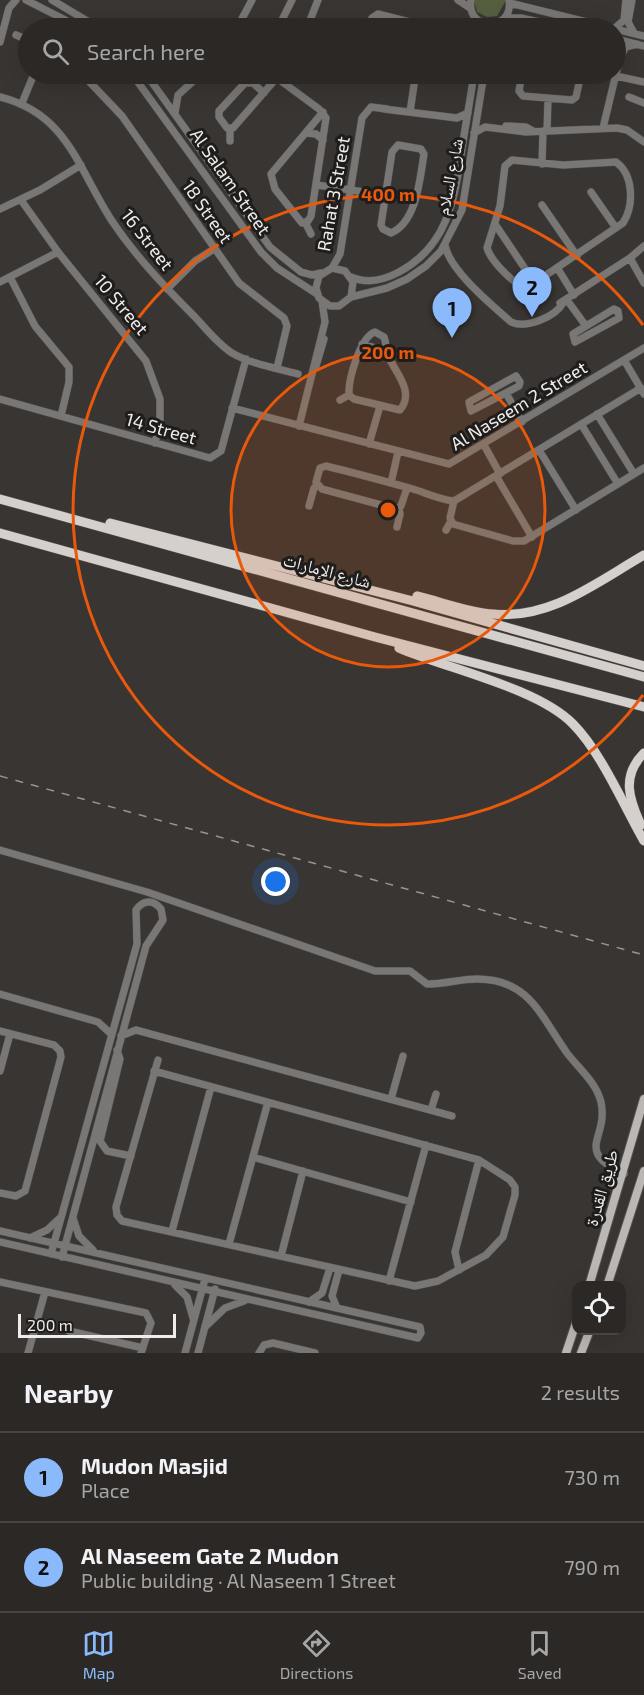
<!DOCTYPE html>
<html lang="en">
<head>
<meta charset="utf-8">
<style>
	body { margin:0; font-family:"Exo 2","Noto Naskh Arabic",sans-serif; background:#33302e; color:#f1f3f6 }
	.controls { position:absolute; right:18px; bottom:18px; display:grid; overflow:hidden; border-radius:12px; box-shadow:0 6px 24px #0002 }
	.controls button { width:54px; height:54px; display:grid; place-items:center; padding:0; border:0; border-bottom:2px solid #474443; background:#2b2826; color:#f1f3f6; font:30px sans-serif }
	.scale { position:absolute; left:18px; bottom:15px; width:158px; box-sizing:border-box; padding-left:6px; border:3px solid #efeceb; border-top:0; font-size:16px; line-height:21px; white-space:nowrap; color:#efeceb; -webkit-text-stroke:4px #1f1d1c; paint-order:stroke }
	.you { position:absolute; left:276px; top:882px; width:21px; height:21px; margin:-15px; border:4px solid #fff; border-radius:50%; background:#1a73e8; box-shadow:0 0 0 9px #1a73e833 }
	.badge { display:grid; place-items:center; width:39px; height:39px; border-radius:50%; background:#8bbafc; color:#111; font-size:20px; font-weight:700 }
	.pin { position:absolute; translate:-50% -50px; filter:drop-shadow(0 2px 3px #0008) }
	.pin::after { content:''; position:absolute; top:32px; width:21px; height:18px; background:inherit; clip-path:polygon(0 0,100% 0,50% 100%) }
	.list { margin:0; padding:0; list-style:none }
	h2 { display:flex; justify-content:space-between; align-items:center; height:78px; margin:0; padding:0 24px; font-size:26px }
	h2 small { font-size:20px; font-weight:400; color:#a6a6a7 }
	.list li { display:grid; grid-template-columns:39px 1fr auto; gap:18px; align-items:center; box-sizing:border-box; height:90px; padding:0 24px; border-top:2px solid #474443 }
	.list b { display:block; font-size:22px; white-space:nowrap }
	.list p { margin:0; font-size:20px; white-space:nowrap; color:#a6a6a7 }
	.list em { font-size:20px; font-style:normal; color:#a6a6a7 }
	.icon { flex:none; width:33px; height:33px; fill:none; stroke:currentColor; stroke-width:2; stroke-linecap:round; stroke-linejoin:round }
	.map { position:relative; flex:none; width:644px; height:1353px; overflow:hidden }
	.search { position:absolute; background:#2b2826; box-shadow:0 6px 24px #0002; left:18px; right:18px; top:18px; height:66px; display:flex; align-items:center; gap:15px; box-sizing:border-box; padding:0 21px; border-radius:33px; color:#a6a6a7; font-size:22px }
	.sheet { height:258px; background:#2b2826 }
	nav { display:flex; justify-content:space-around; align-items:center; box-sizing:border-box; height:84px; border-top:2px solid #474443; background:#2b2826; font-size:16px; color:#a6a6a7 }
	nav a { display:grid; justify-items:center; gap:3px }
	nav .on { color:#8bbafc }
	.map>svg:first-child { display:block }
</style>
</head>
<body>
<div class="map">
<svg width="644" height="1353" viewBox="0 0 644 1353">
	<rect width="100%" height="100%" fill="#393532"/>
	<path fill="#555f40" d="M474 0H505V2L497 16 487 17 477 12Z"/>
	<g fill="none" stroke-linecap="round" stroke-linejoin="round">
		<defs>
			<path id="minor" d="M26 0 81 28
				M52 0 99 28
				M458 0 470 8
				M471 0C466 32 514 32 509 0
				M632 0 628 22 634 33
				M510 3 644 36
				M505 18H521L567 28
				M237 28 252 0
				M278 28 292 0
				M307 28 318 0
				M367 28 372 18 378 14 433 28
				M615 28 624 20 626 0
				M16 35 28 40
				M616 39 644 46
				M0 42 9 8 16 0
				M82 74 122 116 239 283 284 318 287 326 277 368
				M132 74 261 252 277 268 317 294
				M146 74 270 247 301 272 312 275 321 273
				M392 74 429 80 436 74
				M522 74 519 91 523 96 572 100 576 97 581 74
				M616 76 644 82
				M277 78 319 109C322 112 324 115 326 118L311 216 308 221 302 223 275 189 271 174 323 112
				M264 93 253 83H245L219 111V117L227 128H233L280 74
				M0 97C68 114 78 169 112 221 136 257 166 288 196 318 207 330 218 344 232 353 251 364 276 368 298 374
				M629 97 644 103
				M22 103 34 74
				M384 109 457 118 468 113
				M410 112 415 78
				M175 113 178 95 201 74
				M506 126 526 127 533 131
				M603 128 620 57 626 47 637 44
				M230 129V141
				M547 131 548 99
				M306 133 316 134 323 140
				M474 133 485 127 526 132 617 128 627 130 644 142
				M398 145 421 149 424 154C420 178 417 222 391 233L383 229 381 225 392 152Z
				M512 160 563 165 616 162C634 175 634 206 623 223L527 288C514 285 491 261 487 248L500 206 505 166Z
				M542 164 543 131
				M317 185 385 195
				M591 192 616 228
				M21 200 58 252 146 361 160 399V423L155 443
				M542 205 577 256
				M0 209 40 190 81 165
				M305 222 311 234
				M495 224 536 285
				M445 245C449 270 492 305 511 322 526 329 555 317 563 303
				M630 258 644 283
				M332 268 340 254 362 118 371 107 387 109
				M558 269 574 295
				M351 277C367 284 384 280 399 272 446 247 454 203 461 155 465 128 470 101 474 74
				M11 279 35 326 69 367V382L61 416
				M0 282 58 252
				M167 289 195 261 214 249
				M351 297 353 282 345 271 332 268 319 276 316 288 319 298 330 306H339L351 297 387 288 407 279 426 266 441 251 462 210 484 74
				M567 300 586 326
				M560 303 630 258 644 246
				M614 309 618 311 619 318 575 342 573 334Z
				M375 332 384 337C387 344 385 350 388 356 396 373 415 392 400 410L354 399 349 395C348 380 360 337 375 332Z
				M362 344 386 351
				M624 360 644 394
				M316 366 324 339
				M516 376 520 382 519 386 471 411 469 402Z
				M506 393 522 422
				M0 399 210 458 221 451 246 359
				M340 400 349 395
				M232 408 449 464 644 348
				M597 414 634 474
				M581 424 618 484
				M299 426 325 322 322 301
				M369 444 380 406
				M484 445 500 474
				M539 450 576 510
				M496 476 532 537
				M391 483 398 452
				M407 488 401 506 396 509 322 489 316 482 320 468 326 466C355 473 384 481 413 489 426 493 441 500 454 501L641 388
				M454 501 450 518 453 524 513 541H524L644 468
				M309 506 314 488 317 485
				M397 527 400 514 399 509
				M446 530 451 521
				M0 850 147 892 375 971H410L427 984C444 984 461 979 477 979 530 979 541 1017 567 1053 579 1069 596 1082 601 1102 609 1139 573 1150 624 1174
				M0 994 98 1022 110 1033
				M0 1031 54 1045 60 1051 61 1057 25 1191 16 1196 0 1193
				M121 1036 136 1030 452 1116
				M117 1050 120 1059 100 1141 107 1151 131 1156
				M0 1071 10 1034
				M154 1071 479 1160 510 1180 515 1187V1195L503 1237 486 1255 438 1281 415 1286 122 1221 117 1215 116 1207 158 1060
				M391 1099 403 1056
				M431 1110 436 1094
				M253 1157 411 1202
				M73 1218 79 1236 93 1250
				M0 1231 420 1327 421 1333 418 1338 0 1242
				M172 1231 211 1087
				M30 1238 47 1230 60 1218
				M229 1244 268 1102
				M51 1254 137 944 136 910C143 900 153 899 161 909L163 920 146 946 62 1257
				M281 1256 303 1171
				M459 1270 455 1252 479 1160
				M389 1281 426 1145
				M0 1282 146 1313 151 1323 141 1353
				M175 1285 187 1297 193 1318
				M309 1302 322 1293 330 1268
				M337 1308 332 1296 339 1270
				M205 1327 225 1308 244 1301
				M69 1331 143 1348
				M28 1353 45 1292
				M185 1353 205 1279
				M198 1353 215 1289
				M259 1353 264 1345 273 1343 315 1353"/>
			<path id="major" d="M589 1286 644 1099
				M607 1286 644 1171
				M566 1353 576 1323
				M581 1353 590 1330"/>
			<path id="highway" d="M0 499 644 677
				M110 523 413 601 644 666
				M0 533 375 637 644 707
				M417 596C442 602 467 612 493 614 550 620 597 582 644 555
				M399 648C448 669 538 688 573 724 601 752 624 806 644 841
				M641 825C629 799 621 776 644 753"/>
		</defs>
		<use href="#minor" stroke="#565250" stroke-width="8"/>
		<use href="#major" stroke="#565250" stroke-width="10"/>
		<use href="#highway" stroke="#565250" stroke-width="10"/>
		<use href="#minor" stroke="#797775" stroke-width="7"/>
		<use href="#major" stroke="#bbb7b4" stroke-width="8"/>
		<use href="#highway" stroke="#d5d0cc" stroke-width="9"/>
		<path stroke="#989492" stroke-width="1.5" stroke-dasharray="8 8" stroke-linecap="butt" d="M0 776 644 955"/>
	</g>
	<circle cx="388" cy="510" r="157" fill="#e8590c" fill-opacity=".12"/>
	<g fill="none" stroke="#e8590c" stroke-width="3">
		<circle cx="388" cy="510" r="157"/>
		<path d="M643 695A315 315 0 1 1 643 325"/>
	</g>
	<g text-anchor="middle" stroke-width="6" stroke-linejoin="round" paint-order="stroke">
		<g font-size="18" fill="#efeceb" stroke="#1f1d1c">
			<text transform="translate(450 177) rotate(-79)" y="6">شارع السلام</text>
			<text transform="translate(230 182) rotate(55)" y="6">Al Salam Street</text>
			<text transform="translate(334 194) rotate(-80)" y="6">Rahat 3 Street</text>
			<text transform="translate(207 212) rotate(55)" y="6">18 Street</text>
			<text transform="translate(147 240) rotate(52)" y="6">16 Street</text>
			<text transform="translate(121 305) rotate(50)" y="6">10 Street</text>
			<text transform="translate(519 406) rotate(-31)" y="6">Al Naseem 2 Street</text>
			<text transform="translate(161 429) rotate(16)" y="6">14 Street</text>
			<text transform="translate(327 571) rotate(15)" y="6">شارع الإمارات</text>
			<text transform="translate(602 1188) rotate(-74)" y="6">طريق القدرة</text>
		</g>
	</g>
	<circle cx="388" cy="510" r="9" fill="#e8590c" stroke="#1f1d1c" stroke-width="3"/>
	<g font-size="18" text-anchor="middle" font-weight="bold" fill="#e8590c" stroke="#1f1d1c" stroke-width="6" stroke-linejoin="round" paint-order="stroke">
		<text x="388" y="201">400 m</text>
		<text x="388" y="359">200 m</text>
	</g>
</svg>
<div class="controls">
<button><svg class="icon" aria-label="locate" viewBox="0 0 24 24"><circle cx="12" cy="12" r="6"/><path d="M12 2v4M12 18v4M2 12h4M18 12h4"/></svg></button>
</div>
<div class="scale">200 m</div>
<div class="you"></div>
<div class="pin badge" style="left:452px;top:338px">1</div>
<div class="pin badge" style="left:532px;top:317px">2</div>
<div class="search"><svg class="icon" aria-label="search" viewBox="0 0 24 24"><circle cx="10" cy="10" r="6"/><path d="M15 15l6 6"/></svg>Search here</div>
</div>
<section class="sheet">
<h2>Nearby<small>2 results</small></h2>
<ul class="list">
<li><span class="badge">1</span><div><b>Mudon Masjid</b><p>Place</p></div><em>730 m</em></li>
<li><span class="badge">2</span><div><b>Al Naseem Gate 2 Mudon</b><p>Public building · Al Naseem 1 Street</p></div><em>790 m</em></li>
</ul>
</section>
<nav>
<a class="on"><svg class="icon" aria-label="map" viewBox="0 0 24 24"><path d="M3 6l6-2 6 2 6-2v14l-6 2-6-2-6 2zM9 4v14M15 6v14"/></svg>Map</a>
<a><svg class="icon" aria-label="directions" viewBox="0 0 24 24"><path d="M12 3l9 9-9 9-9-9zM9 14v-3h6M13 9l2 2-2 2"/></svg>Directions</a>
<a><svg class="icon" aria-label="saved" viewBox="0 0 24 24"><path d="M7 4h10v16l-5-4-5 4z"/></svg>Saved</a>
</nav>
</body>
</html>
